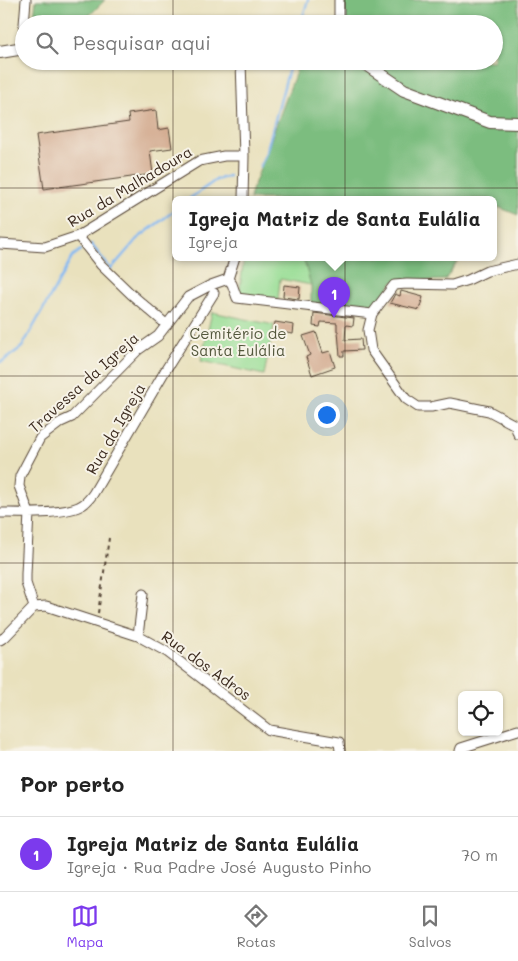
<!DOCTYPE html>
<html lang="pt">
<head>
<meta charset="utf-8">
<style>
	body { margin:0; font-family:Mali,sans-serif; background:#f6f6f6; color:#222 }
	.controls { position:absolute; right:15px; bottom:15px; display:grid; overflow:hidden; border-radius:8px; box-shadow:0 1px 4px #0004 }
	.controls button { width:45px; height:45px; display:grid; place-items:center; padding:0; border:0; border-bottom:1px solid #e0e0e0; background:#fff; color:#222; font:25px sans-serif }
	.you { position:absolute; left:326px; top:414px; width:18px; height:18px; margin:-12px; border:4px solid #fff; border-radius:50%; background:#1a73e8; box-shadow:0 0 0 8px #1a73e833 }
	.badge { display:grid; place-items:center; width:32px; height:32px; border-radius:50%; background:#7c3aed; color:#fff; font-size:16px; font-weight:700 }
	.pin { position:absolute; translate:-50% -41px; filter:drop-shadow(0 1px 2px #0008) }
	.pin::after { content:''; position:absolute; top:26px; width:18px; height:15px; background:inherit; clip-path:polygon(0 0,100% 0,50% 100%) }
	.popup { position:absolute; left:172px; top:196px; width:325px; height:65px; box-sizing:border-box; display:grid; place-content:center; border-radius:8px; background:#fff; filter:drop-shadow(0 1px 4px #0005); font-size:16px; white-space:nowrap; color:#767676 }
	.popup b { font-size:19px; color:#222 }
	.popup::after { content:''; position:absolute; left:50%; top:100%; margin-left:-10px; border:10px solid transparent; border-top-color:#fff }
	.list { margin:0; padding:0; list-style:none }
	h2 { display:flex; justify-content:space-between; align-items:center; height:65px; margin:0; padding:0 20px; font-size:21px }
	h2 small { font-size:16px; font-weight:400; color:#767676 }
	.list li { display:grid; grid-template-columns:32px 1fr auto; gap:15px; align-items:center; box-sizing:border-box; height:75px; padding:0 20px; border-top:1px solid #e0e0e0 }
	.list b { display:block; font-size:19px; white-space:nowrap }
	.list p { margin:0; font-size:16px; white-space:nowrap; color:#767676 }
	.list em { font-size:16px; font-style:normal; color:#767676 }
	.icon { flex:none; width:28px; height:28px; fill:none; stroke:currentColor; stroke-width:2; stroke-linecap:round; stroke-linejoin:round }
	.map { position:relative; flex:none; width:518px; height:751px; overflow:hidden }
	.search { position:absolute; background:#fff; box-shadow:0 1px 4px #0004; left:15px; right:15px; top:15px; height:55px; display:flex; align-items:center; gap:12px; box-sizing:border-box; padding:0 18px; border-radius:28px; color:#767676; font-size:19px }
	.sheet { height:140px; background:#fff }
	nav { display:flex; justify-content:space-around; align-items:center; box-sizing:border-box; height:70px; border-top:1px solid #e0e0e0; background:#fff; font-size:14px; color:#767676 }
	nav a { display:grid; justify-items:center; gap:2px }
	nav .on { color:#7c3aed }
	.map>svg:first-child { display:block }
</style>
</head>
<body>
<div class="map">
<svg width="518" height="751" viewBox="0 0 518 751">
	<rect width="100%" height="100%" fill="#f7f3e8"/>
	<filter id="ink" filterUnits="userSpaceOnUse"><feTurbulence type="fractalNoise" baseFrequency=".02" numOctaves="2"/><feDisplacementMap in="SourceGraphic" scale="10" xChannelSelector="R" yChannelSelector="G"/><feConvolveMatrix kernelMatrix="1 2 1 2 8 2 1 2 1" color-interpolation-filters="sRGB"/></filter>
	<filter id="wash" filterUnits="userSpaceOnUse"><feTurbulence type="fractalNoise" baseFrequency=".0096" numOctaves="4" result="noise"/><feDisplacementMap in="SourceGraphic" scale="20" xChannelSelector="R" yChannelSelector="G"/><feGaussianBlur stdDeviation="1.12" result="paint"/><feColorMatrix in="noise" values="0 0 0 0 0 0 0 0 0 0 0 0 0 0 0 0 0 1.4 0 .05"/><feComposite in="paint" operator="in"/></filter>
	<g filter="url(#wash)">
		<rect width="100%" height="100%" fill="#e9e1bd"/>
		<path fill="#9ade96" stroke="#6a845a" d="M244 257H303L311 285 280 279 278 300 239 296Z
			M212 312 274 325 264 375 201 361Z"/>
		<path fill="#7bbd7f" stroke="#5b744e" d="M36 0H105L91 14 75 24H33Z
			M343 0H518V215L493 205V199H250L251 193 300 61H494V24H343L345 16Z
			M303 257H460L445 280 393 282 372 311 311 304V285Z"/>
		<g fill="none" stroke-linecap="round" stroke-linejoin="round">
			<path stroke="#84b9f2" stroke-width="2.5" d="M303 16 308 0
				M260 167 266 153 291 61
				M189 199 216 180 229 176
				M91 244 111 269 137 239 175 210
				M0 362 3 361 22 347 73 256 81 250"/>
		</g>
		<g id="blocks">
			<path fill="#d2a88c" d="M156 110 158 130 169 128 172 148 150 151 153 174 44 189 36 135 129 122 128 114Z
				M284 285 300 287 299 299 283 297Z
				M401 291 423 297 419 310 390 303 395 294 400 296Z
				M314 313 354 318 353 326 346 325 345 340 361 339 362 350 344 351V356H340L338 331H337V323L321 322 320 327 313 326Z
				M275 322 294 325 293 334 274 331Z
				M316 332 323 353 330 351 335 367 312 375 306 357 310 355 303 336Z"/>
		</g>
	</g>
	<g filter="url(#ink)">
		<use href="#blocks" fill-opacity="0" stroke="#554536" stroke-width="1"/>
		<g fill="none" stroke-linecap="round" stroke-linejoin="round">
			<defs>
				<path id="street" d="M339 0V24
					M22 49 26 0
					M241 61 244 156 243 199
					M78 236 101 265 131 294 167 325
					M0 244 45 247 78 236 199 161 224 156H244
					M518 264 487 271 468 280 452 285 407 284 394 285 372 314 368 330 371 350 406 399 418 407H431L450 403 489 411 515 425 518 434
					M228 279 232 284 237 298 372 314
					M228 279 235 257
					M0 513C19 513 67 515 82 505 86 503 90 498 93 494L165 371 214 293
					M34 607 26 583V574L29 513 19 486 20 476 40 438 61 422 72 417 138 350 158 336 188 297 211 285 228 279
					M138 636 143 594
					M0 640 5 637 34 607 46 606 138 636 167 652 269 730 339 742 340 751
					M460 751 461 748 518 730"/>
				<path id="secondary" d="M217 24C240 21 263 19 287 24
					M0 52 24 48
					M361 61 404 90 490 122 518 123"/>
			</defs>
			<use href="#street" stroke="#554536" stroke-width="11"/>
			<use href="#secondary" stroke="#554536" stroke-width="14"/>
			<path stroke="#554536" stroke-width="2" stroke-dasharray="4 4" stroke-linecap="butt" d="M98 613 109 538"/>
			<use href="#street" stroke="#fff" stroke-width="9"/>
			<use href="#secondary" stroke="#fff" stroke-width="12"/>
		</g>
	</g>
	<path fill="none" stroke="#3b2a1e" stroke-width="1" stroke-opacity="0.55" d="M173 0V24M345 0V24M173 61V751M345 61V751M0 188H518M0 376H518M0 563H518"/>
	<g text-anchor="middle" stroke-width="4" stroke-linejoin="round" paint-order="stroke">
		<g font-size="15" fill="#3b2a1e" stroke="#f7f3e8">
			<text transform="translate(130 187) rotate(-31)" y="5">Rua da Malhadoura</text>
			<text transform="translate(84 383) rotate(-42)" y="5">Travessa da Igreja</text>
			<text transform="translate(116 429) rotate(-60)" y="5">Rua da Igreja</text>
			<text transform="translate(206 666) rotate(36)" y="5">Rua dos Adros</text>
		</g>
		<g font-size="15" fill="#53573c" stroke="#f7f3e8">
			<text x="238" y="339">Cemitério de<tspan x="238" dy="17">Santa Eulália</tspan></text>
		</g>
	</g>
</svg>
<div class="controls">
<button><svg class="icon" aria-label="locate" viewBox="0 0 24 24"><circle cx="12" cy="12" r="6"/><path d="M12 2v4M12 18v4M2 12h4M18 12h4"/></svg></button>
</div>
<div class="you"></div>
<div class="pin badge" style="left:334px;top:318px">1</div>
<div class="popup"><b>Igreja Matriz de Santa Eulália</b>Igreja</div>
<div class="search"><svg class="icon" aria-label="search" viewBox="0 0 24 24"><circle cx="10" cy="10" r="6"/><path d="M15 15l6 6"/></svg>Pesquisar aqui</div>
</div>
<section class="sheet">
<h2>Por perto<small></small></h2>
<ul class="list">
<li><span class="badge">1</span><div><b>Igreja Matriz de Santa Eulália</b><p>Igreja · Rua Padre José Augusto Pinho</p></div><em>70 m</em></li>
</ul>
</section>
<nav>
<a class="on"><svg class="icon" aria-label="map" viewBox="0 0 24 24"><path d="M3 6l6-2 6 2 6-2v14l-6 2-6-2-6 2zM9 4v14M15 6v14"/></svg>Mapa</a>
<a><svg class="icon" aria-label="directions" viewBox="0 0 24 24"><path d="M12 3l9 9-9 9-9-9zM9 14v-3h6M13 9l2 2-2 2"/></svg>Rotas</a>
<a><svg class="icon" aria-label="saved" viewBox="0 0 24 24"><path d="M7 4h10v16l-5-4-5 4z"/></svg>Salvos</a>
</nav>
</body>
</html>
